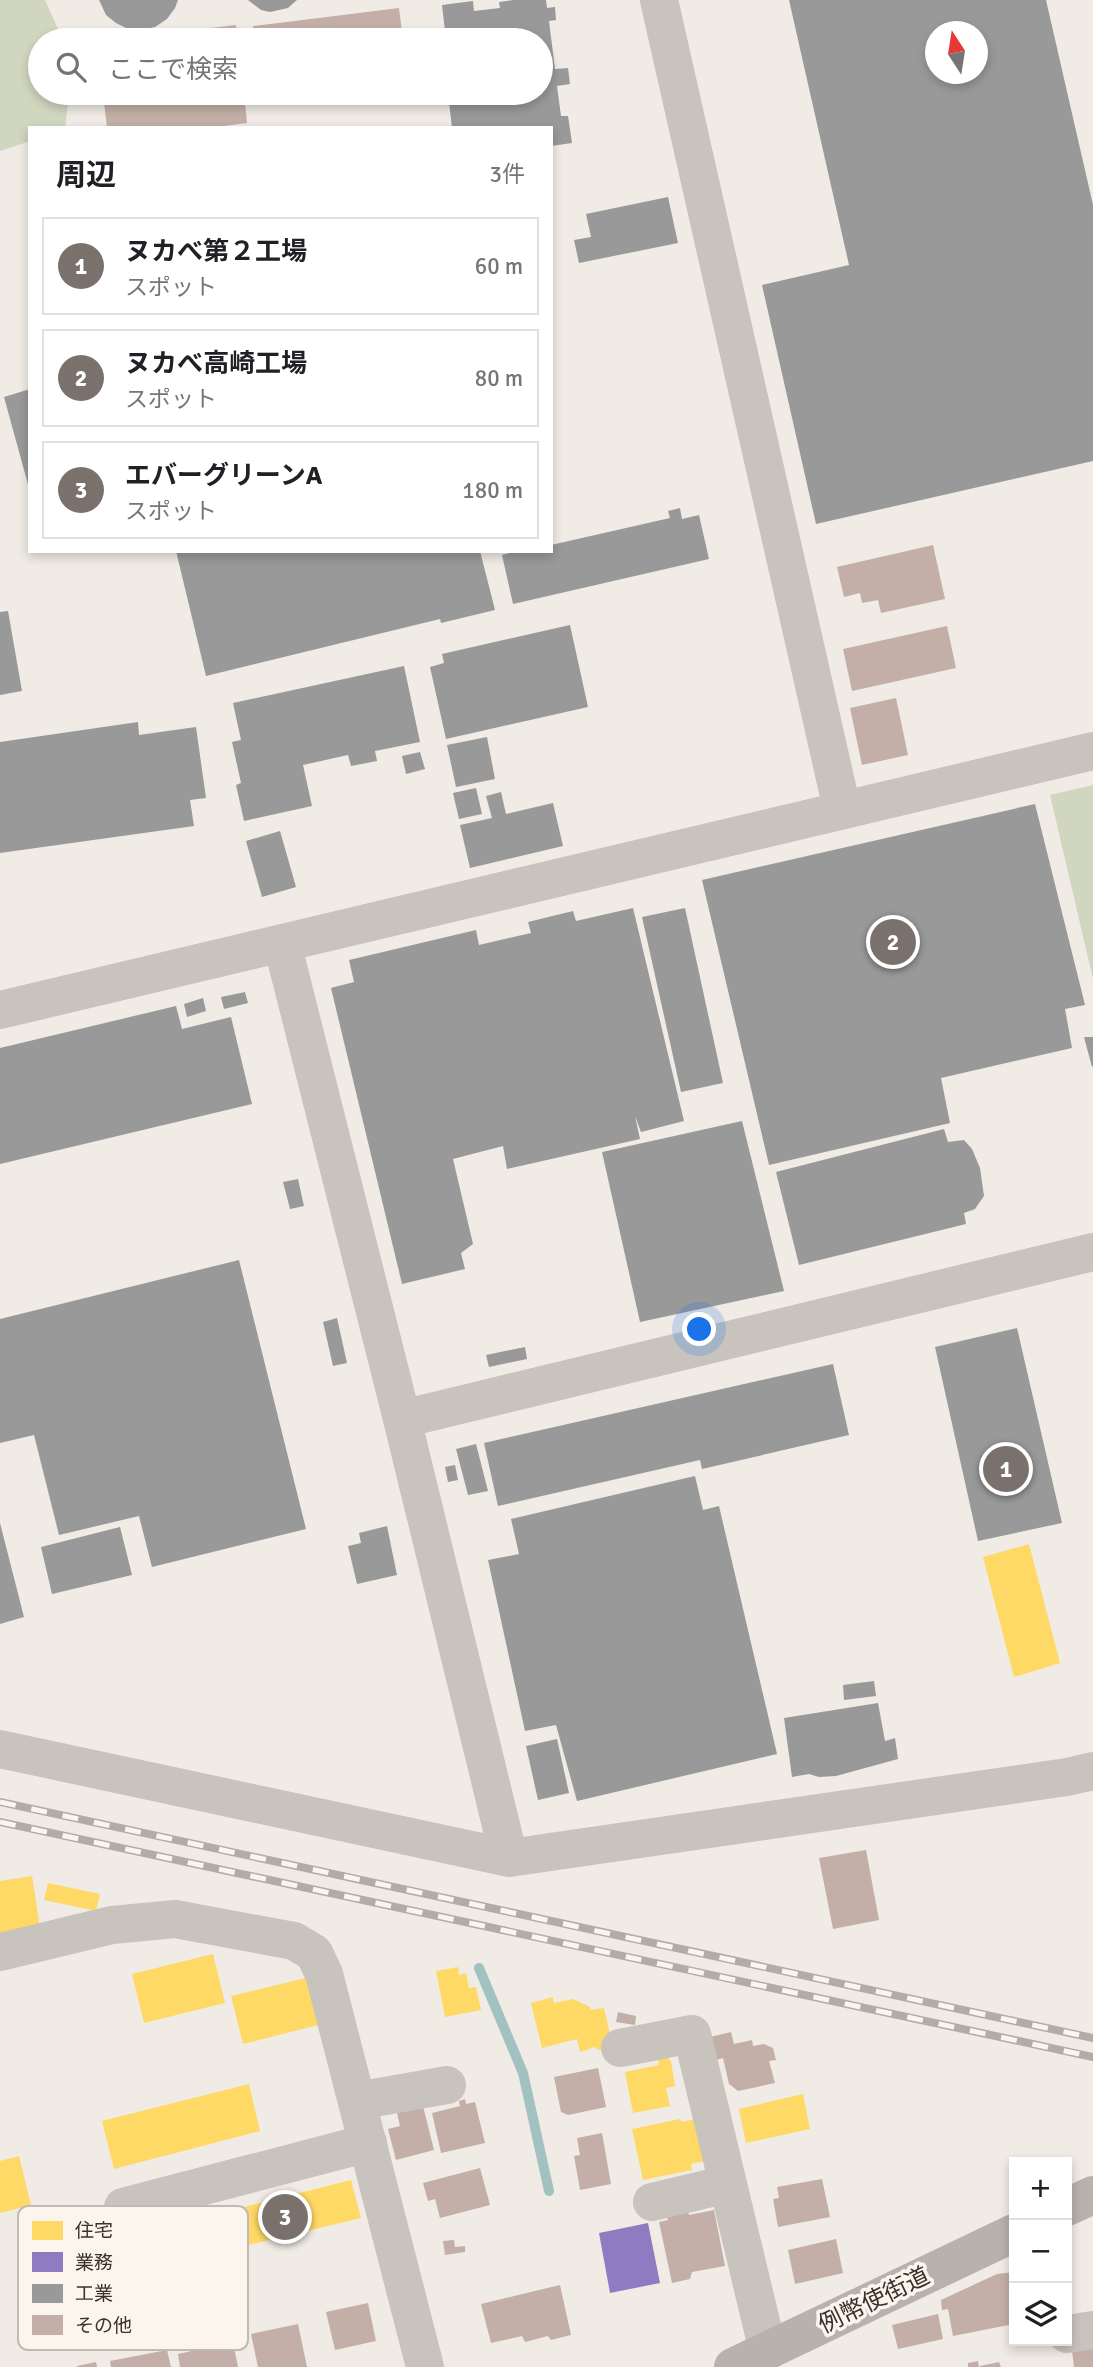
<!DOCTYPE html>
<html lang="ja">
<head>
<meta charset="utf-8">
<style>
	body { margin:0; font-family:Signika,"Noto Sans JP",sans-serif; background:#f6f6f6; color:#202124 }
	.controls { position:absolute; right:21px; bottom:21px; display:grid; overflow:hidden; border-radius:0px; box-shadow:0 4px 10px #0003 }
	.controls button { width:63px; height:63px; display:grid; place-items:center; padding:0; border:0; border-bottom:2px solid #e0e0e0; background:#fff; color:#202124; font:35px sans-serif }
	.compass { position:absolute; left:925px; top:21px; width:63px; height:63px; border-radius:50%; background:#fff; box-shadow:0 4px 10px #0003; rotate:348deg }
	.you { position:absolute; left:700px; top:1330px; width:24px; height:24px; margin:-18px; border:5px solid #fff; border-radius:50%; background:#1a73e8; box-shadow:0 0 0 10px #1a73e833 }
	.badge { display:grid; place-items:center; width:46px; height:46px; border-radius:50%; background:#7a716c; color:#fff; font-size:23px; font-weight:700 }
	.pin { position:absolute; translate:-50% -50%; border:4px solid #fff; box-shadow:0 2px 7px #0006 }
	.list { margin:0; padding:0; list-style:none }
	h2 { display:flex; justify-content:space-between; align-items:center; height:91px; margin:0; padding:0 28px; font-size:30px }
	h2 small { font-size:23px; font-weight:400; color:#757577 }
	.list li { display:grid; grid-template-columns:46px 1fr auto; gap:21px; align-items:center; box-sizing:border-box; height:98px; margin:0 14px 14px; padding:0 14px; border:2px solid #e0e0e0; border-radius:0px }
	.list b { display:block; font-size:26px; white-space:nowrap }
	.list p { margin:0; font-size:23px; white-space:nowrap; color:#757577 }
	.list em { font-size:23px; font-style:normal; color:#757577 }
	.icon { flex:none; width:38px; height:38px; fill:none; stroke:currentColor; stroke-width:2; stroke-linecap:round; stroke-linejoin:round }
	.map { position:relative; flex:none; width:1093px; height:2367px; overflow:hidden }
	.search { position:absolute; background:#fff; box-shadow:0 4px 10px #0003; left:28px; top:28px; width:525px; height:77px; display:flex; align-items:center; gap:18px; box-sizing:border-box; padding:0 24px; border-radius:38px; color:#757577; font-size:26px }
	.panel { position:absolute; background:#fff; box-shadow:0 4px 10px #0003; left:28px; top:126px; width:525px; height:427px; border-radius:0px }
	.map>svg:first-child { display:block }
</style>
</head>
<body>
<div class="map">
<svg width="1093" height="2367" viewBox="0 0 1093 2367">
	<rect width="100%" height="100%" fill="#f0ebe5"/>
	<path fill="#d1d6bf" d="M0 0H45L63 40H40V93H74L69 95 65 128H30V141L0 151Z
		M1093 785V979L1050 795Z"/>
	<path fill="#ffd966" d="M1029 1544 1060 1663 1014 1677 983 1557Z
		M32 1876 40 1928 0 1934V1881Z
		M48 1883 100 1894 96 1911 44 1900Z
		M213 1954 225 2003 144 2023 132 1974Z
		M458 1967 459 1975 466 1973 469 1988 476 1987 481 2010 445 2017 436 1971Z
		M310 1977 322 2024 243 2044 231 1996Z
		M553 1997 554 2003 573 1999 590 2007 591 2010 604 2008 613 2046 598 2050 595 2047 580 2052 577 2039 542 2048 531 2003Z
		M665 2055 671 2061 675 2086 666 2088 670 2106 633 2113 625 2072 659 2065 657 2056Z
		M249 2084 260 2131 114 2169 102 2121Z
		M803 2094 810 2129 746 2143 739 2109Z
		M680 2119 682 2122 696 2119 705 2161 691 2164 692 2170 643 2180 632 2129Z
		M19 2156 31 2205 0 2213V2161Z
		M351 2180 361 2218 215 2253 208 2216Z"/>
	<path fill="#8e7cc3" d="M648 2223 660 2283 610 2293 599 2233Z"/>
	<path fill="#999" fill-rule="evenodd" d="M99 0H178L175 8 167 19 155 27 141 30 128 29 116 23 106 15Z
		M248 0H297L288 8 270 12 261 10Z
		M513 0H546L547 8 555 7 556 20 549 21 555 69 568 68 570 84 557 86 561 116H568L572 143 551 146V128H452L448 93H541V40H446L442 5 473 1 474 11 500 8 499 2Z
		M789 0H1046L1093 205V461L816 524 762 285 849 265ZM936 32H978V74H936Z
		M668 197 678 243 579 263 574 240 591 237 586 214Z
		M30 389V488H29L4 397Z
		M680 508 682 519 699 515 709 559 513 604 502 555 518 551H551V545L670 518 668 511Z
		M176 551H480L495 610 441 623 440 619 206 676Z
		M8 611 22 691 0 695V612Z
		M570 625 588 707 446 739 430 667 444 663 442 654Z
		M404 666 420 742 375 751 377 761 351 766 348 755 303 765 312 806 244 821 236 785 241 783 232 742 241 740 233 703Z
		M138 722 139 735 196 727 206 798 190 800 194 826 0 853V742Z
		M487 737 495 779 456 787 447 745Z
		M420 752 425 769 406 774 402 756Z
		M476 788 482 814 459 819 453 793Z
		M501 792 506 814 553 803 563 846 470 868 460 825 492 818 486 796Z
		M1035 804 1085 1005 1065 1009 1072 1048 941 1078 950 1123 769 1165 702 880Z
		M280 831 296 887 262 897 246 841Z
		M633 908 684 1121 641 1132 635 1116 640 1139 507 1169 503 1146 453 1159 473 1244 461 1253 465 1269 402 1284 331 988 354 982 349 960 476 930 479 945 531 933 528 922 573 911 576 921Z
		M685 908 723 1083 681 1092 642 917Z
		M245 992 248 1003 224 1009 221 997Z
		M203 998 206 1011 187 1017 184 1004Z
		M176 1006 182 1029 231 1017 252 1104 0 1164V1048Z
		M1084 1037H1093V1066L1092 1067Z
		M742 1121 784 1291 640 1322 602 1152Z
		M944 1129 948 1142 964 1140 972 1149 980 1168 984 1196 975 1209 964 1213 966 1224 799 1265 776 1172Z
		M298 1179 304 1206 290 1209 283 1182Z
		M239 1260 306 1529 152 1567 139 1516 59 1535 34 1435 0 1443V1319Z
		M337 1318 347 1363 333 1366 323 1322Z
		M1017 1328 1062 1523 978 1541 935 1347Z
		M525 1347 527 1359 489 1367 486 1355Z
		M833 1364 849 1435 702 1469 700 1460 498 1506 484 1443Z
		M476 1444 488 1491 468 1495 456 1449Z
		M455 1465 458 1480 448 1482 445 1467Z
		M695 1476 703 1510 719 1506 777 1754 577 1801 556 1725 525 1731 488 1560 519 1554 511 1519Z
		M0 1523 24 1617 0 1624Z
		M387 1526 397 1575 357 1584 348 1546 361 1543 359 1533Z
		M120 1527 132 1575 52 1594 41 1547Z
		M874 1681 876 1696 844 1700 843 1685Z
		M878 1703 885 1741 895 1738 898 1759 836 1776 819 1777 809 1774 792 1777 784 1718Z
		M557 1739 569 1793 538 1800 526 1746Z"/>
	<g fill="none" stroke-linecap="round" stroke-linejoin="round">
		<path stroke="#a1c2c1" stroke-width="10" d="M479 1968 523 2073 549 2191"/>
	</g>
	<path fill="#c3afa7" d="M399 8 403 40H254L253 26Z
		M236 25 237 40H118V39Z
		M103 93H244L247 123 224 126V128H107Z
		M261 93H333L334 100 295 105 294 97 262 100Z
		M933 545 945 599 881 613 878 600 862 603 860 593 844 597 837 567Z
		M947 626 956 668 852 691 843 649Z
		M896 698 908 755 862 765 850 708Z
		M866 1850 879 1920 833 1929 819 1858Z
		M618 2012 636 2016 635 2025 616 2022Z
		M731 2032 734 2044 752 2040 753 2046 764 2044 773 2048 776 2060 769 2061 775 2083 738 2091 729 2084 723 2058 716 2060 710 2037Z
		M598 2068 606 2107 568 2115 561 2112 554 2077Z
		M465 2099 466 2104 475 2102 485 2143 441 2153 432 2113 460 2106 459 2101Z
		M423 2106 434 2150 396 2160 388 2129 400 2126 397 2113Z
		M602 2133 611 2184 580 2190 574 2156 580 2155 577 2138Z
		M480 2168 490 2205 440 2218 435 2199 428 2201 423 2183Z
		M822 2179 830 2217 778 2227 773 2199 779 2198 777 2187Z
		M687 2209 689 2215 714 2210 725 2266 692 2272 690 2279 672 2283 659 2222 668 2220 666 2213Z
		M836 2239 843 2273 795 2284 788 2250Z
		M454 2240 455 2247 465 2246V2252L445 2255 443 2241Z
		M1014 2272V2324L953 2336 948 2309 942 2310 941 2300 997 2274Z
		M560 2285 571 2335 551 2340 548 2336 525 2342 522 2336 491 2343 481 2304Z
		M368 2303 376 2341 335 2350 326 2312Z
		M938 2314 943 2339 898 2349 892 2325Z
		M298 2324 307 2367H258L251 2334Z
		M233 2342 238 2367H180L178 2354Z
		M1093 2348V2367H1074L1072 2351Z
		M167 2350 171 2367H111L110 2361Z
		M978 2361 979 2367H968V2363Z
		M96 2362 97 2367H77V2366Z
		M999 2362 1001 2367H980V2366Z"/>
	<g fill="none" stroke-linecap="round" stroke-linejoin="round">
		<path stroke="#c9c3be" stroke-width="38" d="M659 0 842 809
			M282 943 402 1419 509 1858
			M0 1010 1093 751
			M402 1419 1093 1252
			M0 1749 509 1858 1067 1777 1093 1771
			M0 1952 112 1925 175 1919 294 1941 314 1953 324 1974 425 2367
			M620 2048 692 2034 768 2351
			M357 2101 447 2085
			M652 2202 728 2184
			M123 2207 368 2143
			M1067 2334 1093 2330"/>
		<path stroke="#b8b1ad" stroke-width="38" d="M1067 2207 1093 2195
			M733 2367 1014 2233"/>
		<defs>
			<path id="rail" d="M0 1802 1093 2038
				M0 1822 1093 2057"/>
		</defs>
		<use href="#rail" stroke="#b1aca8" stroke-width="8"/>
		<use href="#rail" stroke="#fbf5ee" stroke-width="5" stroke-dasharray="16" stroke-linecap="butt"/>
	</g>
	<g text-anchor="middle" stroke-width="7" stroke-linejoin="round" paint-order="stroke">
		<g font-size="24" fill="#3b302b" stroke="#fbf5ee">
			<text transform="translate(874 2300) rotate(-26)" y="8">例幣使街道</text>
		</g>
	</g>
	<rect x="18" y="2206" width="230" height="144" rx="10" fill="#fbf5ee" stroke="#c1bab4" stroke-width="2"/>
	<rect x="32" y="2221" width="31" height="19" fill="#ffd966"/>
	<rect x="32" y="2252" width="31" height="20" fill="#8e7cc3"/>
	<rect x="32" y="2284" width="31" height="19" fill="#999"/>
	<rect x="32" y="2315" width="31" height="20" fill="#c3afa7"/>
	<g font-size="19" fill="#3b302b">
		<text x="75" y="2237">住宅</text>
		<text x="75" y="2269">業務</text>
		<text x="75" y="2300">工業</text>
		<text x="75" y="2332">その他</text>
	</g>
</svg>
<div class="controls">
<button>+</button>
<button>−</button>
<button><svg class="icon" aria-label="layers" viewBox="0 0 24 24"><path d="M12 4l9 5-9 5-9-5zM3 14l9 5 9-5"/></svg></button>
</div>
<svg class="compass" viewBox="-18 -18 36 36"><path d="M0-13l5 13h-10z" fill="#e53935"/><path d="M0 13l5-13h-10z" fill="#757577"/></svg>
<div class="you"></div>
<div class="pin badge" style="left:1006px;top:1469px">1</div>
<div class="pin badge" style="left:893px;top:942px">2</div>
<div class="pin badge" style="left:285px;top:2217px">3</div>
<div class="search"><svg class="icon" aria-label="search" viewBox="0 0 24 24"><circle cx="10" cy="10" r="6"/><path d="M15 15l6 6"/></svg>ここで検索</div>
<section class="panel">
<h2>周辺<small>3件</small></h2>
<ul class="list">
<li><span class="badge">1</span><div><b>ヌカべ第２工場</b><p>スポット</p></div><em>60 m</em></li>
<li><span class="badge">2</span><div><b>ヌカべ高崎工場</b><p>スポット</p></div><em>80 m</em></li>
<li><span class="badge">3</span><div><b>エバーグリーンA</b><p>スポット</p></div><em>180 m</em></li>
</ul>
</section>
</div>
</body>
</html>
